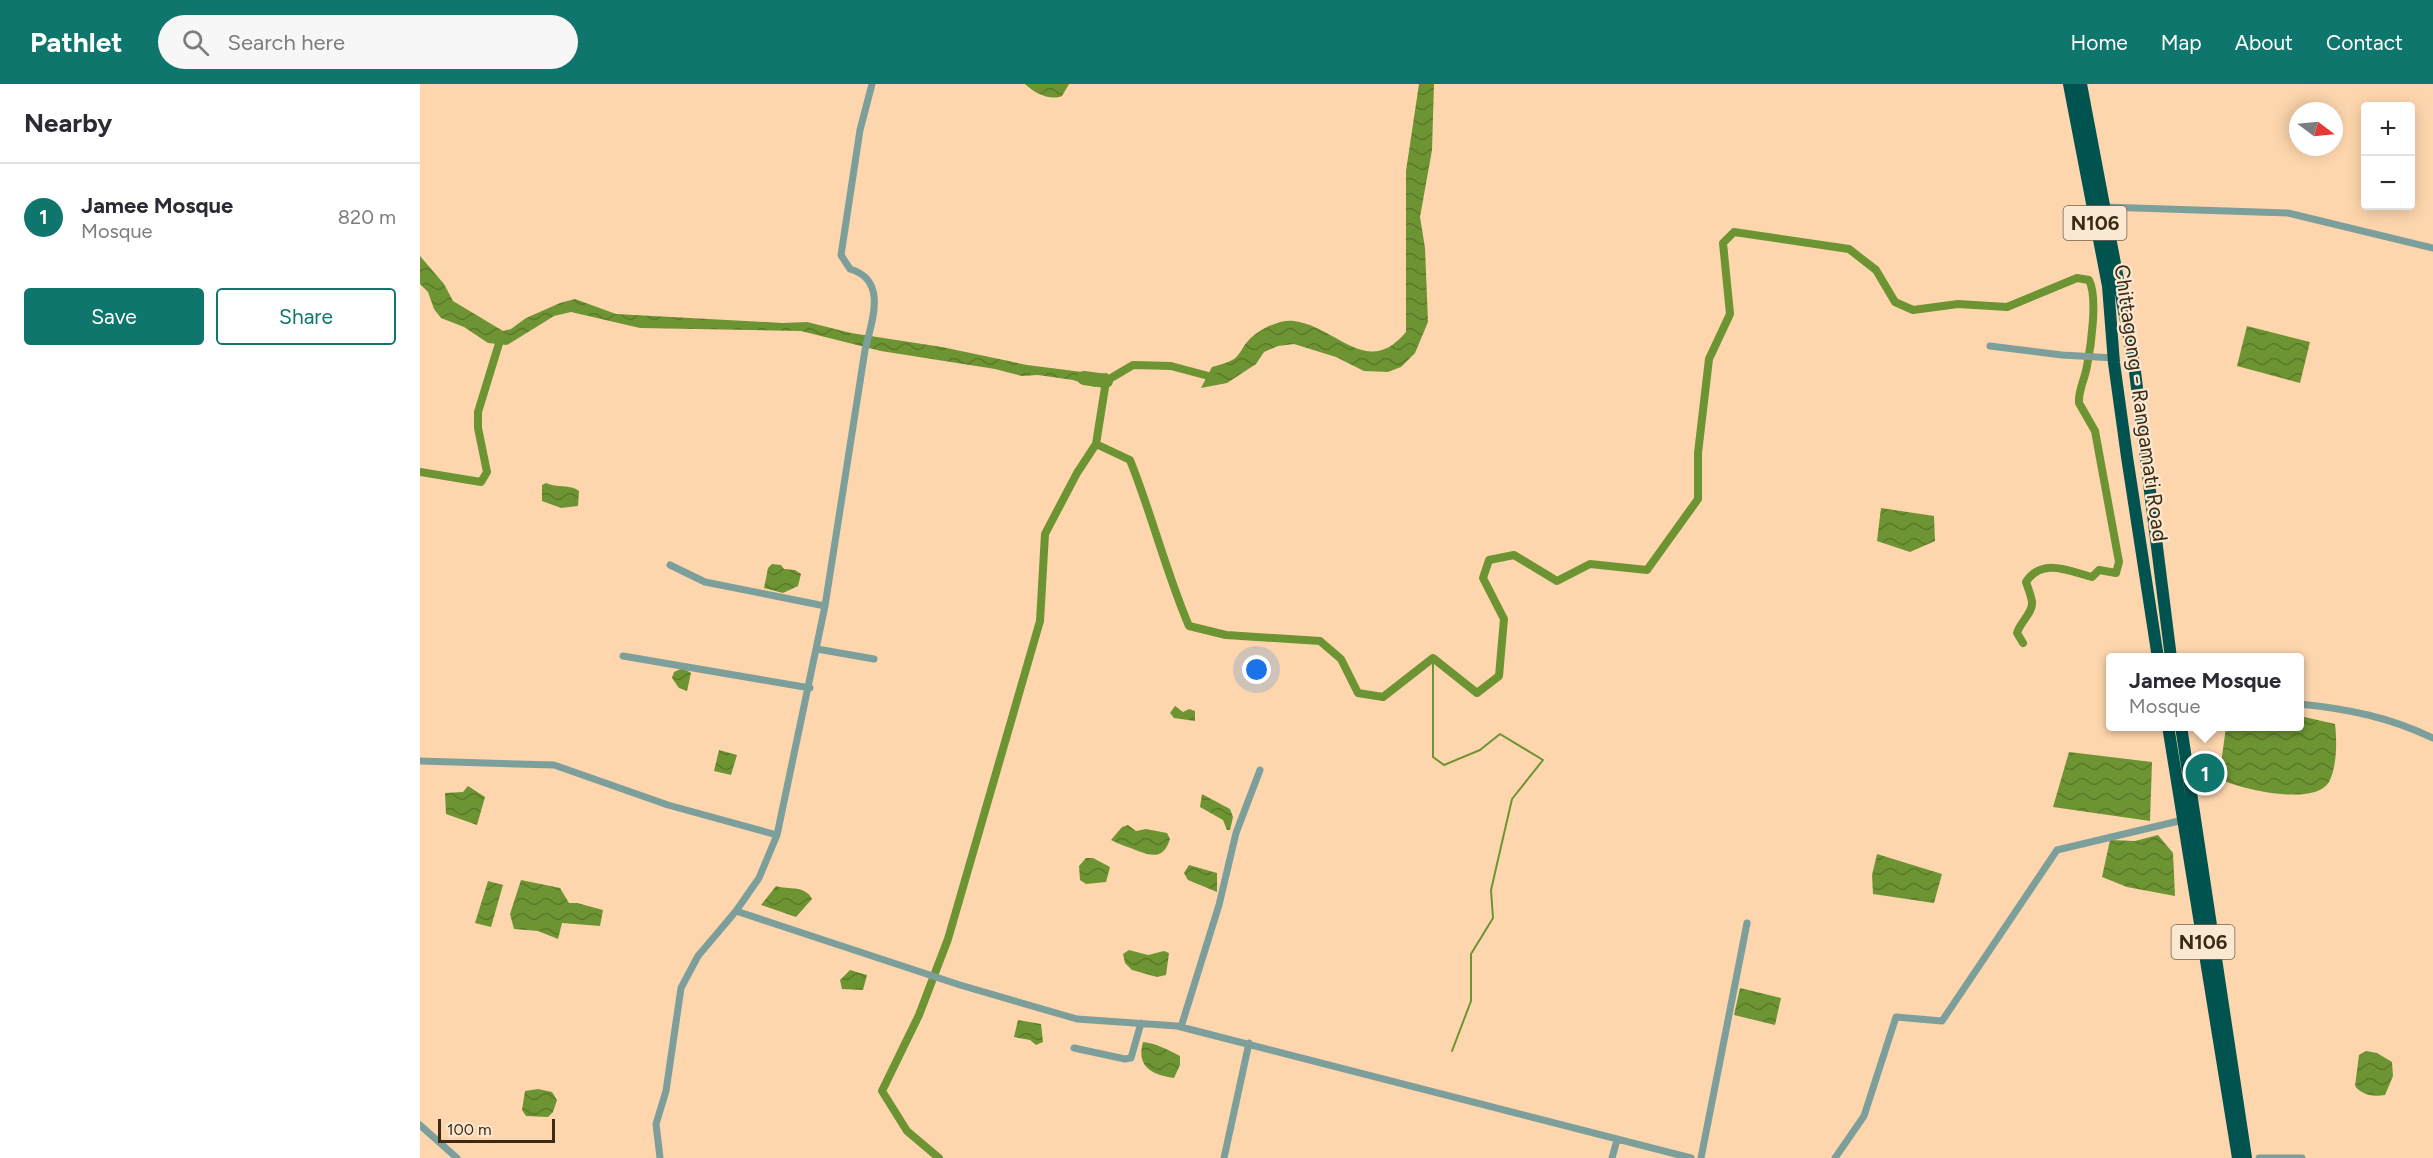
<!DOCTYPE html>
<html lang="en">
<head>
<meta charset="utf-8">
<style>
	body { margin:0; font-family:Figtree,sans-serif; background:#f7f7f7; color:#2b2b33 }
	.controls { position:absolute; right:18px; top:18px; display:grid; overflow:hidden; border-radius:6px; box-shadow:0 3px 15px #0003 }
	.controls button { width:54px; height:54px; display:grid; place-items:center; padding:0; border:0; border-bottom:2px solid #e1e1e2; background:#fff; color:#2b2b33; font:30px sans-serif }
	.compass { position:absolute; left:1869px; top:18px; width:54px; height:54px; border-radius:50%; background:#fff; box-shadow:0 3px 15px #0003; rotate:106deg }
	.scale { position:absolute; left:18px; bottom:15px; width:117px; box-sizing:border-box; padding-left:6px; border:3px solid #3d2a15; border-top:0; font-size:16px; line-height:21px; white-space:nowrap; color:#3d2a15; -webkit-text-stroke:4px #fbe8d3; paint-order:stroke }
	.you { position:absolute; left:837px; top:586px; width:21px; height:21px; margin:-15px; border:4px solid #fff; border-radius:50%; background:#1a73e8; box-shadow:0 0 0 9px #1a73e833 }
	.badge { display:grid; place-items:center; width:39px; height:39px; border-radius:50%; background:#0f766e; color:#fff; font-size:20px; font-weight:700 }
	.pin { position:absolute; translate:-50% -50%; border:3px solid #fff; box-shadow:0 2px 6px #0006 }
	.popup { position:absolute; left:1686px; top:569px; width:198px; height:78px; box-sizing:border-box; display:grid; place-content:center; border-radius:6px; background:#fff; filter:drop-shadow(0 2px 4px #0005); font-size:20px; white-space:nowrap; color:#7c7c81 }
	.popup b { font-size:22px; color:#2b2b33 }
	.popup::after { content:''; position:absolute; left:50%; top:100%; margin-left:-12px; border:12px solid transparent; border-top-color:#fff }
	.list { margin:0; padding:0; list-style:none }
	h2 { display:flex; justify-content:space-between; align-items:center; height:78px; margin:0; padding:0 24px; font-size:26px }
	h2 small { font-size:20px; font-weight:400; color:#7c7c81 }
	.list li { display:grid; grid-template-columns:39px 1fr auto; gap:18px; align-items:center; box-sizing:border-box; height:108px; padding:0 24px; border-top:2px solid #e1e1e2 }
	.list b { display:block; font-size:22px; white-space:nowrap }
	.list p { margin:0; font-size:20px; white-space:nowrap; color:#7c7c81 }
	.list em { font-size:20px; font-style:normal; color:#7c7c81 }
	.actions { display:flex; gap:12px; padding:18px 24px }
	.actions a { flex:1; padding:14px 0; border:2px solid #0f766e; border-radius:6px; text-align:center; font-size:21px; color:#0f766e }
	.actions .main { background:#0f766e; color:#fff }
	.icon { flex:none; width:33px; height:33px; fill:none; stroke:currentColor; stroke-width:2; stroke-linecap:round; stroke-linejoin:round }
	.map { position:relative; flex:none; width:2013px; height:1074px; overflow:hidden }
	header { display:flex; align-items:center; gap:36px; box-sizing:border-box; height:84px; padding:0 30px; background:#0f766e; color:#fff }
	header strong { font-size:28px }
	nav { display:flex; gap:33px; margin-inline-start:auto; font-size:21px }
	.search { width:420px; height:54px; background:#f7f7f7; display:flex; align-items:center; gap:15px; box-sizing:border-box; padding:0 21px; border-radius:33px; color:#7c7c81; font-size:22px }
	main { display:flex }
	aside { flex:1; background:#fff }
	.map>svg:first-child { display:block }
</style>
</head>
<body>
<header>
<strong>Pathlet</strong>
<div class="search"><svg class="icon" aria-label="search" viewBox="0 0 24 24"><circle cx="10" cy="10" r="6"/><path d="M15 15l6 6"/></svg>Search here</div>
<nav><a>Home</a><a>Map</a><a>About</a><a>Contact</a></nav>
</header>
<main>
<aside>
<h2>Nearby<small></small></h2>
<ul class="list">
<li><span class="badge">1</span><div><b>Jamee Mosque</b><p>Mosque</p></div><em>820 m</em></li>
</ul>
<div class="actions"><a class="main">Save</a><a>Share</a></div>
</aside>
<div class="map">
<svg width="2013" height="1074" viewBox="0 0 2013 1074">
	<defs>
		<pattern id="water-waves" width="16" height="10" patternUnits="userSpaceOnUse" patternTransform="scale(1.5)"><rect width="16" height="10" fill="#6d9432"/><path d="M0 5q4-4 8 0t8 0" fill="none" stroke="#5b7929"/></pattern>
	</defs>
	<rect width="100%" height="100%" fill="#fdd6ad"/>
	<path fill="url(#water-waves)" d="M605 0H649L642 12C630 17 614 9 605 0Z
		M999 0H1014L1012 66 1000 133 1005 164 1008 238 995 269 981 283 968 288 944 287 916 273 874 260 858 262 844 268 836 280 807 299 781 304 792 283C799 281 807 279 814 275 820 271 823 262 828 257 838 246 859 235 874 237 918 243 947 295 986 248V87Z
		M0 172 24 200 33 217 83 247 91 245 106 234 140 219 155 215 196 230 363 239 387 238 431 249 522 263 607 281 678 290 688 289 675 303 653 296 618 291 602 292 575 285 461 267 381 247 220 244 151 228 134 232 87 261 68 259 44 243 21 234 14 225 8 208 0 200Z
		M1827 242 1890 258 1880 299 1817 282Z
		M126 399C137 404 150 400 159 407L158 422 141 424 122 417V401Z
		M1461 424 1514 432 1515 457 1490 468 1457 457Z
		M352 480 361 481 364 485 375 486 381 490 378 502 363 509 344 504 348 484Z
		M263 584 271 589 267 607 259 604 252 594 254 588Z
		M755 622 763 628 769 625 775 627V637L754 634 750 629Z
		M1880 632 1915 640C1917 657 1917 680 1910 696 1898 723 1826 706 1804 697L1800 687 1806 643 1880 642Z
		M299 666 317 671 311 691 294 687Z
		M1649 668 1732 678 1730 737 1633 723Z
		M48 702 65 713 57 741 26 730 25 709 43 708Z
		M782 710 810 725 813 733 810 746H807L803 736 780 723Z
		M708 741 716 747 726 745 747 749 750 755C744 774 734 773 718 767 709 763 700 761 691 756L702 743Z
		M1738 751 1753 769 1755 812 1707 803 1682 793 1690 756 1715 757Z
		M1457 770 1522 790 1514 819 1453 810 1452 791Z
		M666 774H673L690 783 686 798 666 800 660 796 659 782Z
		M769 781 797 789V808L768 796 764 789Z
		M101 796 140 804 149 819H157L183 826 180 842 142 839 138 855 118 847 94 845 90 830Z
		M68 797 83 801 71 843 55 839Z
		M356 802C369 806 385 801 392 815L376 833 341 821Z
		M709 866 728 871 744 867 749 869 746 891 737 893 712 886 705 879 703 870Z
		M430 886 447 891 443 906 422 905 420 896Z
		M1320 904 1361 914 1355 941 1314 931Z
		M598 936 621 940 623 958 616 961 610 956 594 953Z
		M723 958C735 959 749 966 760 972V981L754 994C732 991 716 983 723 958Z
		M1946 967 1957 969 1972 978 1973 992 1965 1011C1953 1013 1942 1011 1935 1002L1939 971Z
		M118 1005 132 1008 137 1016 133 1028 128 1033 106 1032 102 1026 105 1007Z"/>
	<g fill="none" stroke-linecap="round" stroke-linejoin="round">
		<path stroke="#6d9432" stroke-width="2" d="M1013 574V673L1024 681 1060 666 1080 650 1123 676 1092 715 1071 806 1073 834 1051 870V917L1032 967"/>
		<path stroke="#6d9432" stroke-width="8" d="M676 360 710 376C732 431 746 488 769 542L806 551 900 557 921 575 938 609 963 613 1013 574 1057 609 1079 592 1084 535 1063 494 1069 476 1094 471 1137 497 1170 480 1227 486 1278 415V369L1289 275 1310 230 1303 159 1314 148 1429 165 1456 186 1475 218 1493 226 1538 220 1587 223 1657 194 1669 196C1678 213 1671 262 1667 282 1665 295 1658 306 1659 319L1675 347 1699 478 1696 489 1679 486 1672 493C1649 487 1622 473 1606 498 1608 504 1611 511 1612 518 1613 529 1600 538 1597 549L1603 559
			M0 388 61 398 67 388 58 344V328L81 253
			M519 1074 487 1047 462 1007 499 931 528 855 620 537 625 450 657 389 676 360 686 297 713 281 751 282 796 294"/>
		<path stroke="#6d9432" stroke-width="14" d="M664 294 686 297"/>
		<path stroke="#7c9f9b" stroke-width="7" d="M1685 123 1868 129 2013 164
			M1570 262 1642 271 1694 274
			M250 481 285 498 405 522
			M397 565 454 575
			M203 572 390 604
			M1880 620C1928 625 1969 633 2013 654
			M0 677 134 681 248 721 357 751
			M316 827 540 901 657 935 757 942 1271 1074
			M761 943 799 821 816 749 840 686
			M654 964 705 975 711 974 721 939
			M0 1041 37 1074
			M240 1074 236 1040 246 1007 261 904 278 872 316 827 339 794 357 751 405 522 445 266C452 237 468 196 430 185L421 171 440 46 452 0
			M804 1074 829 959
			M1192 1074 1197 1056
			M1281 1074 1327 839
			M1415 1074 1444 1032 1476 933 1522 937 1637 766 1763 736
			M1839 1074H1882"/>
		<path stroke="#01534f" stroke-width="12" d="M1649 0 1688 202 1694 279 1707 373 1738 574
			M1661 0 1714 280 1751 574
			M1748 642 1818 1074
			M1761 642 1826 1074"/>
	</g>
	<g text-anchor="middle" stroke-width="4.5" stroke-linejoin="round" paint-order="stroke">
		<g fill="#fbe8d3" stroke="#76634e" stroke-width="1.5">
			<rect x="1643.5" y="122" width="63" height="34" rx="4.5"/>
			<rect x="1751.5" y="841" width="63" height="34" rx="4.5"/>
		</g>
		<g font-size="20" font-weight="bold" fill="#3d2a15">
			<text x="1675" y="146">N106</text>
			<text x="1783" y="865">N106</text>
		</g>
		<g font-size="21" fill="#3d2a15" stroke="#fbe8d3">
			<text transform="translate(1721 319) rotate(82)" y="7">Chittagong - Rangamati Road</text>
		</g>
	</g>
</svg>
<div class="controls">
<button>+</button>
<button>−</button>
</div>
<svg class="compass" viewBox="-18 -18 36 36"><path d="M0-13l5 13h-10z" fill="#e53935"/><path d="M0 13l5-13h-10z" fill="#7c7c81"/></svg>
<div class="scale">100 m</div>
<div class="you"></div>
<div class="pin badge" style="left:1785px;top:689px">1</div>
<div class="popup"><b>Jamee Mosque</b>Mosque</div>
</div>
</main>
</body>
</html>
